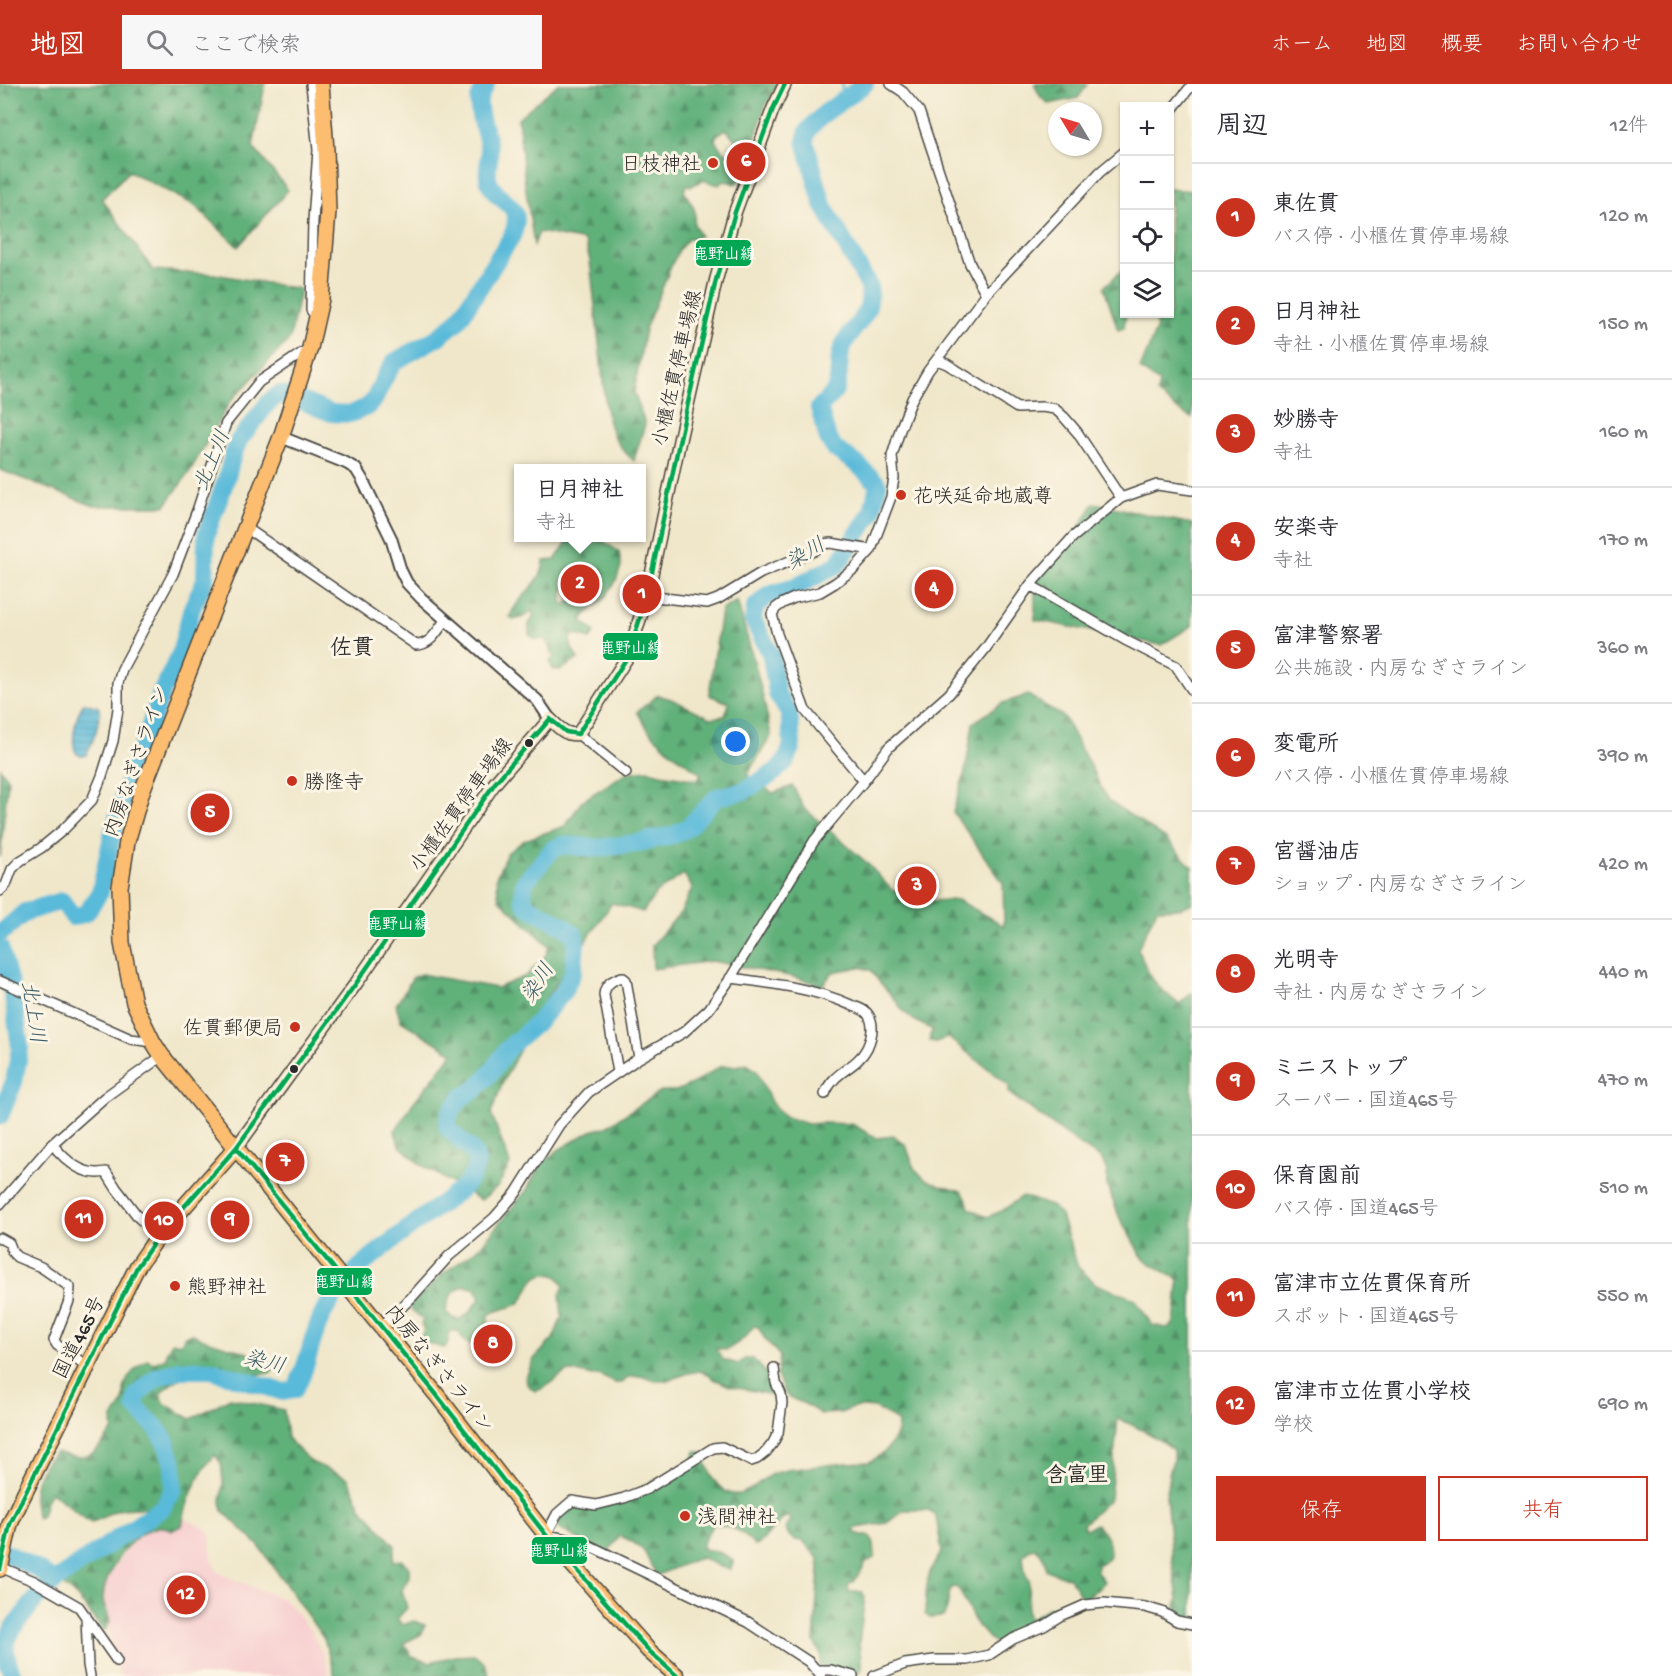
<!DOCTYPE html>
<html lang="ja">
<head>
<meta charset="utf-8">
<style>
	body { margin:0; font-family:"Gochi Hand","Klee One",sans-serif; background:#f7f7f7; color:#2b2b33 }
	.controls { position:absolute; right:18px; top:18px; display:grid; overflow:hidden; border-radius:0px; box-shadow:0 2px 4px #0004 }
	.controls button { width:54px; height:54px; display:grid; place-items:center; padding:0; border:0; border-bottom:2px solid #e1e1e2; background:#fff; color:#2b2b33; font:30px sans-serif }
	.compass { position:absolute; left:1048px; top:18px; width:54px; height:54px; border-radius:50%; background:#fff; box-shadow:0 2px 4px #0004; rotate:308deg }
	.you { position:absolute; left:736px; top:658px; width:21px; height:21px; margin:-15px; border:4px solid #fff; border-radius:50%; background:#1a73e8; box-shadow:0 0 0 9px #1a73e833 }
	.badge { display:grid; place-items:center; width:39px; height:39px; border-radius:50%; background:#c8321e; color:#fff; font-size:20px; font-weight:700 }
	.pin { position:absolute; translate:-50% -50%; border:3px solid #fff; box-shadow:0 2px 6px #0006 }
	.popup { position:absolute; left:514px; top:380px; width:132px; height:78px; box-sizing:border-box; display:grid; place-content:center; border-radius:0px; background:#fff; filter:drop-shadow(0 2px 4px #0005); font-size:20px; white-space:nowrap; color:#7c7c81 }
	.popup b { font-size:22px; color:#2b2b33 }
	.popup::after { content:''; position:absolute; left:50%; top:100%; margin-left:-12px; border:12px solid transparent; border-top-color:#fff }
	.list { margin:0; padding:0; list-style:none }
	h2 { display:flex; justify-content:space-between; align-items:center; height:78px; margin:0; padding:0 24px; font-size:26px }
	h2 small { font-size:20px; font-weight:400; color:#7c7c81 }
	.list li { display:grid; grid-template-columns:39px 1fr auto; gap:18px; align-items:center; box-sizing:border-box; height:108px; padding:0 24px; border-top:2px solid #e1e1e2 }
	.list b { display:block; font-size:22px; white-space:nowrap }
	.list p { margin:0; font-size:20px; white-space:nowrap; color:#7c7c81 }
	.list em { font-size:20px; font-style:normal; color:#7c7c81 }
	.actions { display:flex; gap:12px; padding:18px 24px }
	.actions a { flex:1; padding:14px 0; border:2px solid #c8321e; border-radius:0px; text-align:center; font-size:21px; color:#c8321e }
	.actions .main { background:#c8321e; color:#fff }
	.icon { flex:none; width:33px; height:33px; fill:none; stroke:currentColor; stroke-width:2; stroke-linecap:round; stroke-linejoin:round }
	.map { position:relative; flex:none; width:1192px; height:1592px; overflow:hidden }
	header { display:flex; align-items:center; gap:36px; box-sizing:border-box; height:84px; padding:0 30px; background:#c8321e; color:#fff }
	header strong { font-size:28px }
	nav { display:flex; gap:33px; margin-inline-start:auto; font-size:21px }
	.search { width:420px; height:54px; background:#f7f7f7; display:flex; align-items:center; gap:15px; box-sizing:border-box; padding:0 21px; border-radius:0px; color:#7c7c81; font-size:22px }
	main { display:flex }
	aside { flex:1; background:#fff }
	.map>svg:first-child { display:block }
</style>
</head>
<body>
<header>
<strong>地図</strong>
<div class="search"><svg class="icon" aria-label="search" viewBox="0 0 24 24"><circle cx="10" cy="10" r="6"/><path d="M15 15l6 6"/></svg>ここで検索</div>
<nav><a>ホーム</a><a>地図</a><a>概要</a><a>お問い合わせ</a></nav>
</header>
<main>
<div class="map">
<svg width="1192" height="1592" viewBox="0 0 1192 1592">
	<defs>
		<pattern id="forest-firs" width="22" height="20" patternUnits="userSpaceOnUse" patternTransform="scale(1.5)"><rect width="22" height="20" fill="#60b07a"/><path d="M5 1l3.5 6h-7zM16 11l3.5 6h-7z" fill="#4f8f64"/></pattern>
		<pattern id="water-rules" width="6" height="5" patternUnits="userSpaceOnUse" patternTransform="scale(1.5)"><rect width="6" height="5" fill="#5abad9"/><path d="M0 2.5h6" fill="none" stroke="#4b97b0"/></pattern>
	</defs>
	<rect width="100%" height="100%" fill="#fcf5e5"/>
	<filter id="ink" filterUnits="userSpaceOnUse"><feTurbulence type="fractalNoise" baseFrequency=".0167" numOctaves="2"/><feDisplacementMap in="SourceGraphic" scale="12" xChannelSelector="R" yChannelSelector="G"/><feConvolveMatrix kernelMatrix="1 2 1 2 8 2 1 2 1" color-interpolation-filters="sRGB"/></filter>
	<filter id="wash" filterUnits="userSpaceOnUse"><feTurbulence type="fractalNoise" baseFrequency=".008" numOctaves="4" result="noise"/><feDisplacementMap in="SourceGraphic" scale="24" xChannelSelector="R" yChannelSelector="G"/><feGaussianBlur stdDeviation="1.35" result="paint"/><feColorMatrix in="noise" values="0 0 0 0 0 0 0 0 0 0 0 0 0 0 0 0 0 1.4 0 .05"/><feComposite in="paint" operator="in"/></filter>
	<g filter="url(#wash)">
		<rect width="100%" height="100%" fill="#f0e7ca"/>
		<path fill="#f7cfd0" d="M178 1432 203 1443 210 1450 212 1474 218 1489 283 1515 293 1525 311 1547 324 1572 329 1592H121L114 1578 109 1545 99 1513 116 1481 138 1448Z"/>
		<path fill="url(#forest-firs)" stroke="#466e52" stroke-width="1.5" fill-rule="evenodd" d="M0 0H265L253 63 288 106 238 163 194 121 129 87 102 115 153 186 214 190 300 205 290 255 230 318 190 387 165 422H94L0 386Z
			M558 0H778L765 22 748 77 743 78 738 67 740 61 726 45 716 52 715 57C721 64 726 72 736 72L740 78 743 91 739 97 734 100 730 98 723 97 719 101 702 96 692 102 687 101 684 107 693 122 695 128 694 140 700 152 688 155 681 163 673 178 645 245 634 308 645 340 634 377C615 360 610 348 606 324L590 177 585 157 539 148 534 161 525 100 518 34Z
			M1034 0H1088L1078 14 1049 20 1040 12Z
			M1170 105 1192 107V334L1179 327 1157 309 1159 299 1140 285 1157 243 1152 230H1170Z
			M1124 184V230H1136L1132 232 1130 230 1126 231 1124 244 1118 246 1104 203Z
			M1094 419 1192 440V542L1161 561 1035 536V497L1073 453Z
			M568 454H599L619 468 621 482 616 497 604 515 587 529 582 537 595 548 590 555 575 550 570 555 572 565 578 575 561 586H553L550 578 554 573 545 555H536L529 551V540L533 534V527L521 534 513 536 510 533C518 510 543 501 544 477L555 476 565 461ZM581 487 593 496 598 502 592 509 588 511 571 513 567 520H563C558 508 572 494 581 487Z
			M737 517C750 562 763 606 771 652L747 691 773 709 793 702 804 724 867 779 892 806 917 817 958 816 1004 842 1003 799 953 728 965 688 973 639 1003 619 1028 611 1064 633 1108 716 1166 755 1192 783V819L1181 824 1157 825 1138 865C1149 893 1155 902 1179 920L1192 909V1534C1185 1538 1181 1535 1175 1531V1524L1178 1515 1172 1475 1166 1411 1169 1390 1173 1377V1365L1150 1350 1118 1334 1110 1415 1083 1440 1084 1444 1087 1445 1096 1440C1104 1448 1116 1465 1106 1476 1103 1478 1100 1479 1097 1481V1488L1104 1497 1100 1504 1088 1511 1087 1515 1082 1516 1075 1501 1069 1494 1046 1486C1045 1476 1043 1470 1035 1464L1028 1466 1023 1472 1025 1489 1029 1496 1027 1529 1029 1535C1040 1530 1048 1521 1059 1523V1528L1047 1537 1006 1553 998 1560C987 1557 986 1547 977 1542L958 1504 952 1503C946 1512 951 1522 943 1533L930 1534 925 1530C927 1502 924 1492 942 1468L936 1432 929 1426H904L887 1439 856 1444 854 1448 861 1451H868L874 1459 875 1473 866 1479 854 1498 849 1500 848 1507 854 1508H862L865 1513 859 1558 862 1584 858 1589 820 1582 821 1571 814 1557 819 1484 818 1474 803 1457C792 1457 790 1454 785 1444L791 1437 789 1432 784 1434 758 1461 754 1462C744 1447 730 1441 713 1440L702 1460V1465C715 1466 724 1469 734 1477L731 1485 720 1483 703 1474 694 1476 658 1491C651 1485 650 1478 645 1469 641 1462 628 1455 620 1452L606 1471 560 1445 556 1438 565 1420H609L694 1377V1371L695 1367 701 1368C708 1382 714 1407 733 1410 747 1413 760 1395 773 1390 784 1385 797 1385 809 1383 829 1381 849 1378 869 1378 884 1371 898 1356 898 1339L893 1334 875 1324 863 1323 852 1324 841 1329 821 1330 805 1320 788 1313 783 1306 777 1291 780 1272 765 1255 758 1243 754 1242C750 1246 748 1251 744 1254 739 1259 732 1262 727 1266L716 1264 722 1275 738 1280 745 1275H753L773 1296 777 1308 773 1311 730 1302 714 1295 709 1290 699 1287 689 1289 665 1297H655L641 1292 628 1293 622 1299H615L599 1291 593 1292 576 1288H566L544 1304 535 1307 527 1300 526 1293 534 1275 553 1255 562 1233 560 1211 564 1202C560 1194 556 1189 546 1190 529 1191 529 1212 518 1220 509 1226 496 1224 488 1232 490 1245 478 1251 470 1260L465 1258 458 1247H450L448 1251V1260L444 1264 421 1258 420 1255 424 1246 421 1240 423 1235 412 1226 410 1222 444 1189 479 1164 526 1107 541 1080 558 1066 591 1047 606 1043 661 1007H676L696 998 721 982H734L747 980 757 987 771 1018 783 1032 808 1040 822 1039 852 1040 876 1054 894 1052 906 1061 914 1084 925 1095 940 1102 949 1103 961 1107 966 1113 969 1124 978 1129 987 1133 1002 1127 1021 1113 1032 1115 1053 1123 1061 1132 1078 1183 1096 1200 1135 1215 1152 1241 1167 1244 1173 1241C1177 1226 1176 1211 1179 1196L1148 1178 1141 1171 1120 1135 1107 1101V1088L1102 1075 1080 1061 1009 1009V1002L999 993 947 953 936 958 930 957V951L933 946 914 936 902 926 897 918 877 895 871 886 859 883 833 888 822 902 794 893 712 877 653 885 652 861 681 828 692 804 684 790 656 809 643 828 612 819 547 913 504 996 491 1029 510 1080 498 1102 481 1116 421 1081 399 1061 395 1047 413 1019 453 969 401 937 396 921 413 893 421 890 497 904 526 892 546 871 549 862 499 815 496 793 507 769 525 756 565 742 582 717 626 689 647 686 660 690 698 696 701 690 671 668 649 647 637 628 658 611 671 615 711 634 725 632 729 619 709 611 721 526ZM465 1202 476 1205 480 1215 468 1230 459 1236 452 1234 446 1228C448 1215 452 1205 465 1202Z
			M0 684 8 695 0 773Z
			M192 1250 206 1256 270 1276 275 1283 270 1289 251 1291H187L173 1298 160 1310 165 1320 191 1335 230 1314 284 1326 287 1354 311 1378 348 1394 361 1423 395 1462 393 1477 402 1476 409 1483V1493L402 1506 407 1524 397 1535 403 1541 414 1537 425 1541 422 1550 404 1559 412 1573 430 1578 455 1572 474 1571 485 1579 489 1592H335L324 1555 259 1462 223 1427 221 1418 223 1398 221 1379 215 1371C198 1389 186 1417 182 1442L173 1446C169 1445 164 1442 159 1443 132 1446 104 1488 103 1514 103 1521 108 1530 110 1537L105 1546C97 1542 89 1526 82 1519 76 1512 70 1507 63 1501V1491L110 1450 148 1424C137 1424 125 1423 115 1427 104 1431 101 1437 89 1438L51 1408 46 1417 42 1432 37 1434C30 1406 35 1388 55 1368 89 1378 93 1373 113 1346 110 1331 117 1331 122 1320 125 1314 123 1307 125 1301 128 1290 138 1282 147 1276L154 1279 166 1274V1269L172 1258 181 1259 185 1252Z"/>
		<path fill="url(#water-rules)" stroke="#427282" stroke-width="1.5" d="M84 619 98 623 100 626C99 642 93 658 86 671L81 672 76 669C70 657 76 630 84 619Z"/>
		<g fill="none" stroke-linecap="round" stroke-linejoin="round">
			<path stroke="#5abad9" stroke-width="3" d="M842 0 843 16"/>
			<path stroke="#5abad9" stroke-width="18" d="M0 850 25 828 62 817 73 833 86 829 100 808 113 748 125 706 145 656 162 607 180 570 192 524 205 496 206 451 226 396 232 374 239 356 268 319 279 310 289 312 331 329 350 330 367 323 374 316 386 291 394 278 438 253 458 237 512 152C526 117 498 122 489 98 485 88 491 77 489 66 488 51 477 32 479 17 479 11 484 5 486 0
				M0 864 13 911 20 964 14 998 0 1032
				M0 1466 39 1486 54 1498
				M13 1592 8 1578 5 1561 13 1544 39 1511 59 1494 162 1424 174 1405 173 1380 166 1358 156 1343 135 1323 137 1311 157 1293 179 1286H211L283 1308 294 1306C309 1283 310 1253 324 1228 343 1193 370 1174 401 1150 422 1134 443 1119 464 1103 493 1066 465 1068 447 1042L450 1029 461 1014 476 1005 493 986 508 964 538 938 563 908 573 888 576 859 574 850 562 841 527 822 523 814 524 799 553 765 562 761 597 764 638 759 673 751 686 745 717 713 744 707 775 688 787 676 792 660 789 629 777 610 771 571 753 536 755 523 768 511 796 503 838 480 872 428 878 400 857 380 835 365 828 355 819 324C824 318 832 313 835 306 842 292 836 274 844 260 856 237 873 232 869 202L823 121 805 57 808 46 825 29 865 0"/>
		</g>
	</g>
	<g filter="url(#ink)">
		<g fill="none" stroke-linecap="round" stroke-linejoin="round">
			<defs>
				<path id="minor" d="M311 0 318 66 313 137 311 226 317 234
					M891 0 903 8 919 27 970 180 986 210
					M1170 28 1192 1
					M937 276 947 280 1017 324 1042 323 1055 325 1064 333 1077 348 1121 414
					M245 443 416 561C431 561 438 546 446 535
					M1030 501 1127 557 1176 582 1192 606
					M647 512 707 519 718 515 761 489 814 467 823 460 831 459 871 466
					M578 650 626 689
					M864 697 805 626 777 550 772 530 776 524 783 519 794 514 820 508 835 499 854 485 871 466 891 413 894 394 892 372 900 346 912 315 928 287 986 210 1100 88 1124 68
					M0 807 6 801 12 785 20 777 41 764 63 746 92 716 102 692 113 657 118 625V599L122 585 173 490 198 424 226 339 259 298 308 265
					M730 894C771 899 813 904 851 921 856 923 863 925 867 929 875 939 872 953 867 964 856 985 833 987 825 1010
					M0 897 131 955 153 958
					M618 988 604 911C605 900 612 896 622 893L626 896 639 974
					M52 1060C66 1077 83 1093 106 1088L116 1104 139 1134 159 1151
					M0 1120 52 1060 105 1013 162 972
					M0 1154 9 1159 13 1169 17 1173 41 1183 70 1203 69 1217 54 1256 57 1261 87 1282
					M381 1243 413 1212 449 1172 494 1134 516 1109 559 1041 589 1008 639 974 684 948 709 925 728 898 814 757 864 697 889 663 949 610 986 564 1030 501 1073 453 1121 414 1157 401 1192 406
					M774 1284 776 1299 781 1310 782 1319 778 1349 773 1359 766 1368 757 1375 751 1377 722 1363 713 1364 647 1405 624 1414 596 1421 572 1417 557 1430 546 1451 582 1458 748 1538 809 1578 821 1592
					M0 1483 34 1497 79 1523 117 1577
					M86 1532 88 1581 90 1592
					M818 1586H831L853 1592
					M874 1592 905 1580 934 1576H967L989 1571 1013 1555 1044 1542 1060 1532 1085 1521 1104 1519 1145 1523 1162 1528 1177 1537 1192 1540"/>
				<path id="tertiary" d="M281 353 346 379 356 385 362 395 391 454 401 487 407 499 421 514 537 616 550 635"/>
				<path id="secondary" d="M236 1064 357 898 495 699 550 635C558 643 566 652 578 650L628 572 647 512 680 354 716 196 735 128 773 25 785 0"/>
				<path id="trunk" d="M321 0 326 66 328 127 321 215 310 264 281 353 142 707 127 758 120 803 122 859 134 919 153 958 162 972 358 1215 436 1310 546 1451 649 1567 677 1592
					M0 1485 10 1440 21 1416 137 1183 159 1151 236 1064"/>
			</defs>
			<use href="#minor" stroke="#494743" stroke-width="12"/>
			<use href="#tertiary" stroke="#494743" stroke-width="14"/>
			<use href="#secondary" stroke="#494743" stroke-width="15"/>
			<use href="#trunk" stroke="#494743" stroke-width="18"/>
			<use href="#minor" stroke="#fff" stroke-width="9"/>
			<use href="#tertiary" stroke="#fff" stroke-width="10"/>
			<use href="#secondary" stroke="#fee5c5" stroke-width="12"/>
			<use href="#trunk" stroke="#fcbd6f" stroke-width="15"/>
			<defs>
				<path id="bus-1" d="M550 635 566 648 578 650 628 572 647 512 680 354 716 196 735 128 773 25 785 0
					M236 1064 436 1310 546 1451 649 1567 677 1592
					M0 1485 10 1440 137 1183 159 1151 236 1064 357 898 495 699 550 635"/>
			</defs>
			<use href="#bus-1" stroke="#fcf5e5" stroke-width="9"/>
			<use href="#bus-1" stroke="#00a651" stroke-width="4.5"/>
		</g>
	</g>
	<g fill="#c8321e" stroke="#fcf5e5" stroke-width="2">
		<circle cx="713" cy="79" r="6"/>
		<circle cx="901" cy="411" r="6"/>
		<circle cx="292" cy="697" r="6"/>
		<circle cx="295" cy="943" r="6"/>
		<circle cx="175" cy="1202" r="6"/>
		<circle cx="685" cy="1432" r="6"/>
	</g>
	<g fill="#2b2b2b" stroke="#fcf5e5" stroke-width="2">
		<circle cx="529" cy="659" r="5"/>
		<circle cx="294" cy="985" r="5"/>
	</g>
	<g text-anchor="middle" stroke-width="6" stroke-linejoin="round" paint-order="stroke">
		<g font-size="20" fill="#2b2b2b" stroke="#fcf5e5" text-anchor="start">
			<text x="701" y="86" text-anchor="end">日枝神社</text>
			<text x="913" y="418">花咲延命地蔵尊</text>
			<text x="304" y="704">勝隆寺</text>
			<text x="283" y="950" text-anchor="end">佐貫郵便局</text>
			<text x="187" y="1209">熊野神社</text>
			<text x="697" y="1439">浅間神社</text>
		</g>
		<g font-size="20" fill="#2b2b2b" stroke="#fcf5e5">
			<text transform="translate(676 284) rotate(-77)" y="7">小櫃佐貫停車場線</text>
			<text transform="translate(135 677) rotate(-71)" y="7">内房なぎさライン</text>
			<text transform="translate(460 720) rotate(-54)" y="7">小櫃佐貫停車場線</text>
			<text transform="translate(78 1253) rotate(-63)" y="7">国道465号</text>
			<text transform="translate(440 1284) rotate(51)" y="7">内房なぎさライン</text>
		</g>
		<g font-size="21" font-style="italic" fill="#3b5d68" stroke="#fcf5e5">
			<text transform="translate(211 376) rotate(-67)" y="7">北上川</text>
			<text transform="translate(805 469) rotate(-32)" y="7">染川</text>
			<text transform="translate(537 898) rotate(-57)" y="7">染川</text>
			<text transform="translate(34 928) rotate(81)" y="7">北上川</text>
			<text transform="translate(265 1277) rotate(14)" y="7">染川</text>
		</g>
		<g font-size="21" font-weight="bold" fill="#2b2b2b" stroke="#fcf5e5">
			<text x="1077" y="1397">含富里</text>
		</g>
		<g font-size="22" font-weight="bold" fill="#2b2b2b" stroke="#fcf5e5">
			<text x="352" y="570">佐貫</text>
		</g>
	</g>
	<g stroke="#fcf5e5" stroke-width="2">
		<rect x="695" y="155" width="57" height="28" rx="6" fill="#00a651"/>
		<rect x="602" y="548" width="57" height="29" rx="6" fill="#00a651"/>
		<rect x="369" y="825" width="57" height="29" rx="6" fill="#00a651"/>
		<rect x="316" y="1183" width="57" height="29" rx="6" fill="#00a651"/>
		<rect x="531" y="1452" width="57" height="29" rx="6" fill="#00a651"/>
	</g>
	<g font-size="16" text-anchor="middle" font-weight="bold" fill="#fff">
		<text x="724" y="175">鹿野山線</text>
		<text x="631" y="569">鹿野山線</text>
		<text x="398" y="845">鹿野山線</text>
		<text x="345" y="1203">鹿野山線</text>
		<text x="560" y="1472">鹿野山線</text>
	</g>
</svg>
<div class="controls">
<button>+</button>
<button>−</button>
<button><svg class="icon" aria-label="locate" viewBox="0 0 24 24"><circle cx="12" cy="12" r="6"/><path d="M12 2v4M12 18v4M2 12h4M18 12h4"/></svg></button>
<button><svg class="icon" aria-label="layers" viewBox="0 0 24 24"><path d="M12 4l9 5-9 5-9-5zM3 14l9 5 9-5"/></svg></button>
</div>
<svg class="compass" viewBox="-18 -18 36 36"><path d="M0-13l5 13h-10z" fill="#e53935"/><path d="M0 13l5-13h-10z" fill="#7c7c81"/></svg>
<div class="you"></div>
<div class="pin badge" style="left:642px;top:510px">1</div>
<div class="pin badge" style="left:580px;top:500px">2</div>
<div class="popup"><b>日月神社</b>寺社</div>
<div class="pin badge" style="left:917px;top:802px">3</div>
<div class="pin badge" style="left:934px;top:505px">4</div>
<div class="pin badge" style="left:210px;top:729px">5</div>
<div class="pin badge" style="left:746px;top:78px">6</div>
<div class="pin badge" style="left:285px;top:1078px">7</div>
<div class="pin badge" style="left:493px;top:1260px">8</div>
<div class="pin badge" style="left:230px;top:1136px">9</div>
<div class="pin badge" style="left:164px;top:1137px">10</div>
<div class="pin badge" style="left:84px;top:1135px">11</div>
<div class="pin badge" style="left:186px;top:1511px">12</div>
</div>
<aside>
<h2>周辺<small>12件</small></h2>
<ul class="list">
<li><span class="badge">1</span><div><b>東佐貫</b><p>バス停 · 小櫃佐貫停車場線</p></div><em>120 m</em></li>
<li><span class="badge">2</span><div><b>日月神社</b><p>寺社 · 小櫃佐貫停車場線</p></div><em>150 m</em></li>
<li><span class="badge">3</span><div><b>妙勝寺</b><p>寺社</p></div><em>160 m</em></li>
<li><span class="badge">4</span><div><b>安楽寺</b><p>寺社</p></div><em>170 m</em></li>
<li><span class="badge">5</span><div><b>富津警察署</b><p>公共施設 · 内房なぎさライン</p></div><em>360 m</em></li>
<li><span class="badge">6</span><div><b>変電所</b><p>バス停 · 小櫃佐貫停車場線</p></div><em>390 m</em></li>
<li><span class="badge">7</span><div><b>宮醤油店</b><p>ショップ · 内房なぎさライン</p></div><em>420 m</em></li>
<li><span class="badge">8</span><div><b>光明寺</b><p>寺社 · 内房なぎさライン</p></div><em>440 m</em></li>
<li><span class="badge">9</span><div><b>ミニストップ</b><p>スーパー · 国道465号</p></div><em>470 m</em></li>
<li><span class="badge">10</span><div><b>保育園前</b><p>バス停 · 国道465号</p></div><em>510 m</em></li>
<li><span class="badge">11</span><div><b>富津市立佐貫保育所</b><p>スポット · 国道465号</p></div><em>550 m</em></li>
<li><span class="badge">12</span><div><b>富津市立佐貫小学校</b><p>学校</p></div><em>690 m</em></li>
</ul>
<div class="actions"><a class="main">保存</a><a>共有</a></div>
</aside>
</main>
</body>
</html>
